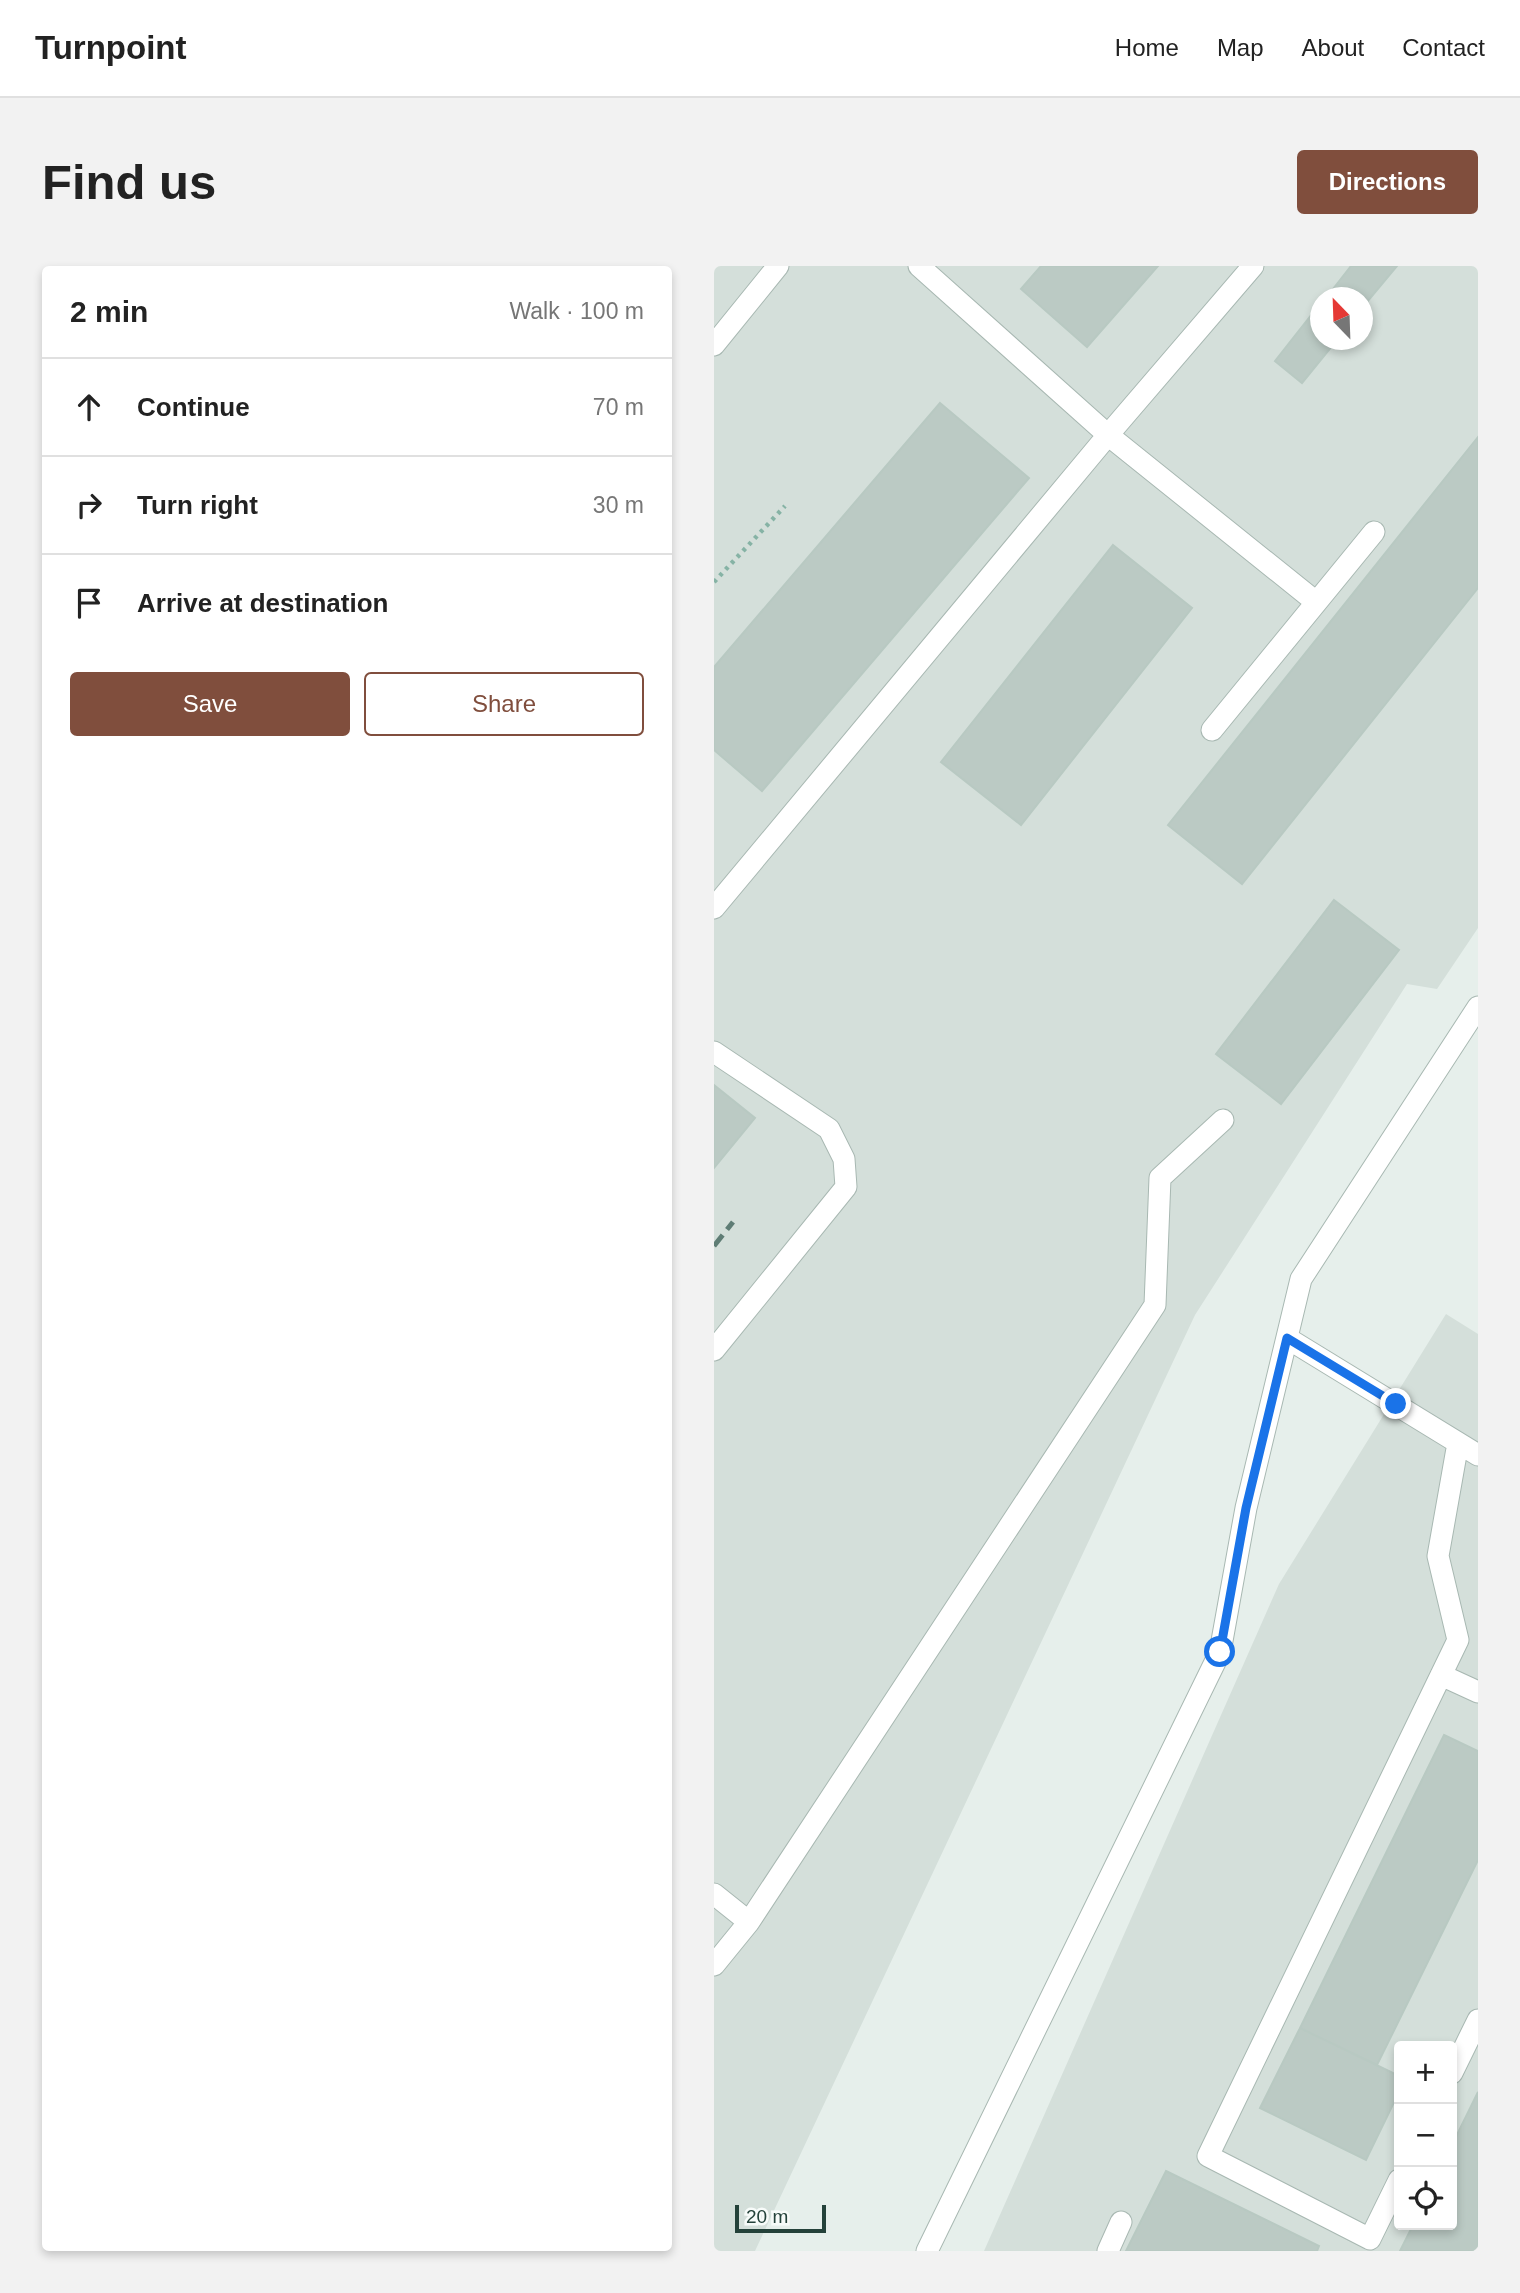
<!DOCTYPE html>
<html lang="en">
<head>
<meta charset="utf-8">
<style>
	body { margin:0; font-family:Helvetica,sans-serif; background:#f2f2f2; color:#222 }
	.controls { position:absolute; right:21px; bottom:21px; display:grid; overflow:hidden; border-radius:7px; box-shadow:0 4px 10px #0003 }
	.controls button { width:63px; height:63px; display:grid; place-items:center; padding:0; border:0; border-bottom:2px solid #e0e0e0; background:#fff; color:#222; font:35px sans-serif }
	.compass { position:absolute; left:596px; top:21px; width:63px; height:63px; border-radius:50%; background:#fff; box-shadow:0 4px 10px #0003; rotate:337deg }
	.scale { position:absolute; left:21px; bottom:18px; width:91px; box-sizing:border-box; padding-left:7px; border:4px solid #24423a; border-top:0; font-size:19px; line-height:24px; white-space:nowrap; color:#24423a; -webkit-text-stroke:5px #f7fbf9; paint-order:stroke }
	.stop { position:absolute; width:21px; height:21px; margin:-16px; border:5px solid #1a73e8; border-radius:50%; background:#fff }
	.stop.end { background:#1a73e8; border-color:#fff; box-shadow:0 2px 7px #0008 }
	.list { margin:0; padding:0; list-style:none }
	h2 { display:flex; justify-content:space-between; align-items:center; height:91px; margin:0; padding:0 28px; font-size:30px }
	h2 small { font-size:23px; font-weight:400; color:#767676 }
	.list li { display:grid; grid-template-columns:46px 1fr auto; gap:21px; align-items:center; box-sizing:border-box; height:98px; padding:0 28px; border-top:2px solid #e0e0e0 }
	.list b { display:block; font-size:26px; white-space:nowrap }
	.list em { font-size:23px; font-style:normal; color:#767676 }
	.actions { display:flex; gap:14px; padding:21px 28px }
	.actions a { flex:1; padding:16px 0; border:2px solid #804e3d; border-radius:7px; text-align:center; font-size:24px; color:#804e3d }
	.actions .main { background:#804e3d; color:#fff }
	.icon { flex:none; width:38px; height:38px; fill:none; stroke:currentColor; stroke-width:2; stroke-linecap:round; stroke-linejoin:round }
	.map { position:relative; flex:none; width:764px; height:1985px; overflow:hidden; border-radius:7px }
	header { display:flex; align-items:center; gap:42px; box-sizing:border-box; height:98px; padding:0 35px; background:#fff; border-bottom:2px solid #e0e0e0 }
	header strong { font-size:33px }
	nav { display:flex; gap:38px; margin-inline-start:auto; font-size:24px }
	.intro { display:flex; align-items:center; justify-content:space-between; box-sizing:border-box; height:168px; padding:0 42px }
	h1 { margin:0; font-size:49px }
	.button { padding:18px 32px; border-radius:7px; background:#804e3d; color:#fff; font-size:24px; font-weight:700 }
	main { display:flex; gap:42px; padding:0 42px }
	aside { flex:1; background:#fff; border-radius:7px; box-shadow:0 4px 10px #0003 }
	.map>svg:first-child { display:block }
</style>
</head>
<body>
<header>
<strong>Turnpoint</strong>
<nav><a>Home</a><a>Map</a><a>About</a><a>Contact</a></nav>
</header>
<div class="intro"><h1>Find us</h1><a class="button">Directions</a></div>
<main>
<aside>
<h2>2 min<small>Walk · 100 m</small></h2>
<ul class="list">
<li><svg class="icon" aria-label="ahead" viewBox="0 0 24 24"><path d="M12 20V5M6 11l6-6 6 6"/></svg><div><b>Continue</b></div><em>70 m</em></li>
<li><svg class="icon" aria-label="right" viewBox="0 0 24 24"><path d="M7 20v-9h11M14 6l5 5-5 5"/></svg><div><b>Turn right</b></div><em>30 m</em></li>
<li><svg class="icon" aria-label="arrive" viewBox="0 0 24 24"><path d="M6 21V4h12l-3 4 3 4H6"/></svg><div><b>Arrive at destination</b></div></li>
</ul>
<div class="actions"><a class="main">Save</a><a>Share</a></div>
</aside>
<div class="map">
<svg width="764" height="1985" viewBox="0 0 764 1985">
	<rect width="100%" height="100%" fill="#e6efeb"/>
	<path fill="#d4dfda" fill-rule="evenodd" d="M0 0H764V662L723 723 693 718 481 1049 41 1985H0ZM606 32H648V74H606Z
		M732 1048 764 1068V1985H270L565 1318ZM685 1780H738V1959H685Z"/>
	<path fill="#bbcac4" stroke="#b8c9c2" stroke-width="2" d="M327 0H444L373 81 307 23Z
		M637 0H683L648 42V32H612Z
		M606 38V74H623L588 117 561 95Z
		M226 137 315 212 48 525 0 484V401Z
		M764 171V322L528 618 454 559Z
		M399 279 478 342 307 559 227 496Z
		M620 634 685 684 567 838 502 788Z
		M0 819 41 852 0 902Z
		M730 1469 764 1485V1594L663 1799 586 1762Z
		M586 1762 685 1810V1826L652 1894 546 1842Z
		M764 1826V1985H686L699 1959H738V1879Z
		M452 1905 605 1980 603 1985H412Z"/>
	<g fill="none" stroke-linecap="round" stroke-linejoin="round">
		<defs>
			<path id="minor" d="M205 0 394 169 602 336
				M0 79 64 0
				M498 464 660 266
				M0 642 394 169 539 0
				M0 786 115 863 130 893 132 921 0 1084
				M573 1072 764 1189
				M727 1409 764 1426
				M0 1628 35 1656 0 1699
				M35 1656 441 1039 446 912 509 854
				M738 1807 764 1754
				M685 1914 656 1973 494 1890 744 1374 724 1290 744 1177
				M213 1985 506 1386 532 1242 587 1013 764 741
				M394 1985 407 1956"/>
		</defs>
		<use href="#minor" stroke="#a8b8b2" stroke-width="23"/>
		<path stroke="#86b3a5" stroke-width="4.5" stroke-dasharray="3.5 5" stroke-linecap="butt" d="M0 316 71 240"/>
		<use href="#minor" stroke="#fff" stroke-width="21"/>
		<path stroke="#5f7d75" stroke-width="5" stroke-dasharray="14 7" stroke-linecap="butt" d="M0 980 19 956"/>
	</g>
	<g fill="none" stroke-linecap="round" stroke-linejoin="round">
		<path stroke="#1a73e8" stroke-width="9" d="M506 1386 532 1242 573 1072 682 1138"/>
	</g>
</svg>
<div class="controls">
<button>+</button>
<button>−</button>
<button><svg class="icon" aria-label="locate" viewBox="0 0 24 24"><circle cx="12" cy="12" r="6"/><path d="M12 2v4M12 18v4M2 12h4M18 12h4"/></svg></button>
</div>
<svg class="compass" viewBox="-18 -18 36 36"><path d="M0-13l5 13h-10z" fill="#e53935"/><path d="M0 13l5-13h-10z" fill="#767676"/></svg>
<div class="scale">20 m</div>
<div class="stop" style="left:506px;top:1386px"></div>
<div class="stop end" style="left:682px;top:1138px"></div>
</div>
</main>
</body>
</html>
